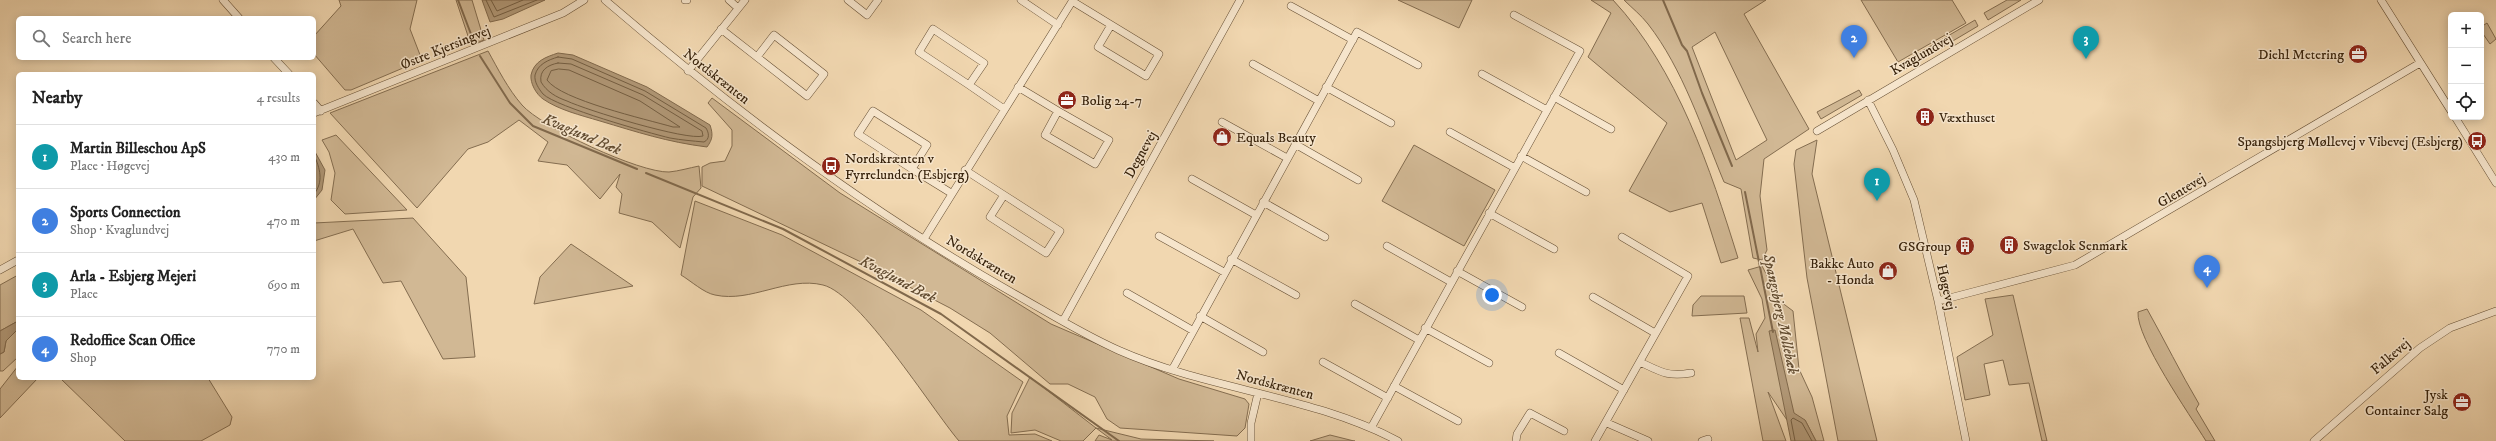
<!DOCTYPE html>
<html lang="en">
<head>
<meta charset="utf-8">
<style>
	body { margin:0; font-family:"IM FELL DW Pica",serif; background:#f6f6f6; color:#222 }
	.controls { position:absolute; right:12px; top:12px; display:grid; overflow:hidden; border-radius:6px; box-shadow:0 2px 10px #0003 }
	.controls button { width:36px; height:36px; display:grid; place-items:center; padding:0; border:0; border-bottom:1px solid #e0e0e0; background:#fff; color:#222; font:20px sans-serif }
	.you { position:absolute; left:1492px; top:295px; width:14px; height:14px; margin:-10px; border:3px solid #fff; border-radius:50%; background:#1a73e8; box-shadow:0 0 0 6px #1a73e833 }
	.badge { display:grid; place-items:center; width:26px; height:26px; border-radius:50%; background:#b45309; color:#fff; font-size:13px; font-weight:700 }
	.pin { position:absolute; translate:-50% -33px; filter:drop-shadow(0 1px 2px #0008) }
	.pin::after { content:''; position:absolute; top:21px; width:14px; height:12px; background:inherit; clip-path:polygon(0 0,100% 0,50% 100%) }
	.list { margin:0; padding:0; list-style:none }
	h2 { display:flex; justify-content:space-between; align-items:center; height:52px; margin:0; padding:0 16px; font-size:17px }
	h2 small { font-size:13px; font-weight:400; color:#767676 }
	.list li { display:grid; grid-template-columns:26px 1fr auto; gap:12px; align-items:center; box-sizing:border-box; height:64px; padding:0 16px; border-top:1px solid #e0e0e0 }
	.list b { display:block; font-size:15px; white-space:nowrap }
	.list p { margin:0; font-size:13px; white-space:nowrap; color:#767676 }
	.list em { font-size:13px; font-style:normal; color:#767676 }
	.icon { flex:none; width:22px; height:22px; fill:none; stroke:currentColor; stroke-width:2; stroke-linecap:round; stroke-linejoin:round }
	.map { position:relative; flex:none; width:2496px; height:441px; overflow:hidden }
	.search { position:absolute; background:#fff; box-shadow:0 2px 10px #0003; left:16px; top:16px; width:300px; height:44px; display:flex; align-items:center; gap:10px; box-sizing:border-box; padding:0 14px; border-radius:6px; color:#767676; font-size:15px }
	.panel { position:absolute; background:#fff; box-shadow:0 2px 10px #0003; left:16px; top:72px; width:300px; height:308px; border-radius:6px }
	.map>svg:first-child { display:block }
</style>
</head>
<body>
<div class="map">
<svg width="2496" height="441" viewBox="0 0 2496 441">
	<rect width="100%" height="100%" fill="#f1d7b0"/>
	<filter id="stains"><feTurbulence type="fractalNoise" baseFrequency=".005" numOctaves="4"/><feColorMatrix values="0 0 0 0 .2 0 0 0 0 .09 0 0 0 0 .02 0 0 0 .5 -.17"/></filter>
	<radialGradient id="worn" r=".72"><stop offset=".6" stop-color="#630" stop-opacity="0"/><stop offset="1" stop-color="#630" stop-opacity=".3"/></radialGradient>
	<path fill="#d1b894" stroke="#846d50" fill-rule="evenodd" d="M339 0H417L410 29 422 60 351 90H345L314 54V36L341 6Z
		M456 0H472L484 40 471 45Z
		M1398 0H1472L1459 28Z
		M1591 0H1613C1678 70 1710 168 1738 258L1721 263 1702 203 1670 212 1629 191 1667 123 1588 57 1611 13Z
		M1624 0H1766L1744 14 1809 129 1764 159 1760 196 1767 250 1762 260 1753 258 1741 189 1724 182C1702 129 1683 69 1648 24 1641 15 1632 8 1624 0ZM1715 32 1767 140 1736 160 1692 47Z
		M1861 0H1952L1966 23 1898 62Z
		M2007 0H2021L1988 20 1984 13Z
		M1975 20 1978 26 1904 70 1900 64Z
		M2487 23 2496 39 2490 44 2481 31V27Z
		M488 51C498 69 508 89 522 105 541 127 640 173 669 172 679 171 689 168 699 166L701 188 693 197 680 248 652 222 619 213 622 194 616 187 620 174 600 199 567 165 538 161 548 142 519 120 488 142 468 149 417 208 330 113Z
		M1859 90 1862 95 1821 119 1817 112Z
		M712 98 840 193 1051 324 1179 379 1245 399 1249 404 1245 428 1237 436 1120 428 1107 419 1095 397 1068 384H1050L990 333 950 308 861 262 702 186V167L710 163 725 161 732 146V130L708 103Z
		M336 135 407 210 345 214 331 200 335 173 329 152 322 140Z
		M1817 140 1812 174 1877 441H1838L1835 425 1807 278 1794 164 1796 150Z
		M1414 145 1495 190 1464 246 1382 201Z
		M695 201 782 235 921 310 1023 382 1007 416 1009 435 1035 434 1052 441H959C931 408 860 294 823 285 787 276 751 303 715 295 704 293 691 281 681 275Z
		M413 218 466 277 475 357 443 359 401 281 383 283 353 229 314 241V223Z
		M571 244 633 286 534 304 540 277Z
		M1762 266 1781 302 1793 311 1799 369 1812 397 1824 441H1816L1805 420H1787L1768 392 1786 441H1763L1740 318H1749L1758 352 1756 334 1765 318 1762 299 1748 270Z
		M18 275V321L0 331V285Z
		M2013 295 2047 441H2042L2029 383 2009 385 2003 360 1984 364 1990 395 1965 400 1957 357 1993 335 1985 299Z
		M1701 296H1744L1747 313 1692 316 1693 305Z
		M2147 309C2165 341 2180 372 2199 404L2196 409 2215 441H2206C2190 415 2136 338 2138 312Z
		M18 329V357L3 371H0V354L4 352 6 341Z
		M18 366V378H38L0 418V389Z
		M1030 377 1096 428 1141 439 1214 441H1095L1099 435 1112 440 1096 428 1083 441H1061L1035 430 1011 433 1012 413Z
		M60 378H208L232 417 230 425 201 441H125Z
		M1330 435 1354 441H1355H1310Z"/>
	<path fill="#b29978" stroke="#81694c" d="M482 0H545L503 19 490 22Z
		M558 53 573 55 647 87 710 125C713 134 713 139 707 147 667 142 637 132 600 121 580 115 559 110 543 99 536 94 530 83 531 75 534 61 546 57 558 53Z
		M314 150 325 170 322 190 314 200Z
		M18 321V329L6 341 4 352 0 354V331Z
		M1775 330 1794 413 1805 420 1816 441H1791L1769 331Z"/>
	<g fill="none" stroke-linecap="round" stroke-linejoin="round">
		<path stroke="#745e42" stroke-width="1" d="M486 0 494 17 537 0
			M491 0 497 11 523 0
			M558 57 572 59 645 91 706 128C709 133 710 139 704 142 693 141 681 140 670 138 649 133 556 107 543 94 539 89 534 82 535 75 538 64 548 60 558 57Z
			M558 63 571 64 643 95 702 131 703 136C687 141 586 110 567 101 556 97 547 92 541 82 539 70 548 65 558 63Z
			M559 69 569 70 640 101 680 127H673C645 119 561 100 547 80L551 71Z
			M314 155C320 168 324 182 314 194
			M1795 441 1791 420 1793 418 1802 423 1812 441"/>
		<path stroke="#81694c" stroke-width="2" d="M458 0 474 42
			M1663 0 1682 45 1687 51 1702 93 1732 166
			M480 56 510 103 533 126 637 169
			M646 173 783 229 941 314 1119 441
			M1745 192 1773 332"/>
		<defs>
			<path id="minor" d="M223 0 239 18
				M605 0C733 110 866 210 1013 293 1047 312 1082 334 1118 350 1208 390 1311 395 1398 441
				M685 0H687
				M729 0 738 8
				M848 0 867 15 878 0
				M1021 0 1058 25
				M2381 0 2451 111
				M1072 1 1159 54 1146 76 1098 47 1111 25
				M1291 6 1353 40
				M721 29 807 96 824 74 774 35 757 57
				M274 58 289 74
				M1253 64 1319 101
				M688 71 745 0
				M1482 74 1547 110
				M969 85 919 52 933 29 984 63 969 85 1004 109
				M1018 87 1058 111 1045 135 1095 164 1109 140 1058 111
				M1326 87 1391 123
				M1554 97 1611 129
				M1868 100 1893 150 1914 200 1938 301 1966 441
				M314 103 321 111
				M314 113 563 13 584 0
				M2455 117 2496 183
				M1222 122 1287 158
				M1817 131 2039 0
				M1450 132 1515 168
				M1295 144 1358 180
				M1521 156 1586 192
				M912 169 858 134 873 111 927 145 912 169 951 193
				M965 170 1004 195 990 217 1046 253 1060 231 1004 195
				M1192 179 1256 215
				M1263 202 1325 237
				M1489 213 1554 249
				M1159 236 1224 272
				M924 239 1073 0
				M1387 246 1451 282
				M1231 259 1296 295
				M0 270 18 260
				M1457 271 1522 307
				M1127 293 1192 330
				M1593 297 1655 333
				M1938 301 2075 265 2420 63
				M1355 304 1419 340
				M1200 316 1263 352
				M1063 321 1240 0
				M1425 328 1489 363
				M1559 353 1624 390
				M1323 362 1388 398
				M1640 362C1661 372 1668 377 1691 373
				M1172 370 1357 32 1418 65
				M1394 386 1458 421
				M1607 423 1648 441
				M1371 428 1580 51 1514 15
				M1251 441V423L1258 393
				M1516 441 1517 434 1530 413 1564 431
				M1595 441 1688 276 1622 237
				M1702 441 1708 439
				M2314 441 2420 348 2450 328 2496 311"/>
		</defs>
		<use href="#minor" stroke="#664f34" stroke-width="8"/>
		<use href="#minor" stroke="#f6e5cc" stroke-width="7"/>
	</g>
	<defs>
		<symbol id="office-disc" viewBox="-11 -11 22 22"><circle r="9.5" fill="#8f2418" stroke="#f6e5cc"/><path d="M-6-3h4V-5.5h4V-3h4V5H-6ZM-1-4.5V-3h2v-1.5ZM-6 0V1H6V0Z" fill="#fff"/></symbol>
		<symbol id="building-disc" viewBox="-11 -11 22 22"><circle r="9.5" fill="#8f2418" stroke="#f6e5cc"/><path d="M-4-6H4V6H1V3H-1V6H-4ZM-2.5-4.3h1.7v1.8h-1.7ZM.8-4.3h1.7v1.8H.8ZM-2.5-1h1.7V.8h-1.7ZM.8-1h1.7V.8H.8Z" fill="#fff"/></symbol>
		<symbol id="shop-disc" viewBox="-11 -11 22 22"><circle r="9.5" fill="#8f2418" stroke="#f6e5cc"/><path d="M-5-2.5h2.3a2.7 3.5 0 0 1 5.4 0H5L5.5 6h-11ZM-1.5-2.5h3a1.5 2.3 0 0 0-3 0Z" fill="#fff"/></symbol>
		<symbol id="bus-disc" viewBox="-11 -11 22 22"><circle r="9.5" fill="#8f2418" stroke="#f6e5cc"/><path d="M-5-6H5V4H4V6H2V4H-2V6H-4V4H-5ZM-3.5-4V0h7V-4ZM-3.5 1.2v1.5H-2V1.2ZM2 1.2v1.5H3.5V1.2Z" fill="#fff"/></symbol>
	</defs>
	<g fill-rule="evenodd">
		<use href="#office-disc" x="2347" y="43" width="22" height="22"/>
		<use href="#office-disc" x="1056" y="89" width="22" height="22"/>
		<use href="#building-disc" x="1914" y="106" width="22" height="22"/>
		<use href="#shop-disc" x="1211" y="126" width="22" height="22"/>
		<use href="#bus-disc" x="2466" y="130" width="22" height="22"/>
		<use href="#bus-disc" x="820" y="155" width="22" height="22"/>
		<use href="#building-disc" x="1998" y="234" width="22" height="22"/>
		<use href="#building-disc" x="1954" y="235" width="22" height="22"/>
		<use href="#shop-disc" x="1877" y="260" width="22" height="22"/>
		<use href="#office-disc" x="2451" y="391" width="22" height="22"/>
	</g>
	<g text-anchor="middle" stroke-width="3" stroke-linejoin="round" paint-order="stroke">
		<g font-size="14" fill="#37220b" stroke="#f6e5cc">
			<text transform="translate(445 47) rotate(-22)" y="5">Østre Kjersingvej</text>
			<text transform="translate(1921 54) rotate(-30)" y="5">Kvaglundvej</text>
			<text transform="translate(717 76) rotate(38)" y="5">Nordskrænten</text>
			<text transform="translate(1140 154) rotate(-61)" y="5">Degnevej</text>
			<text transform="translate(2181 190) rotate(-31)" y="5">Glentevej</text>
			<text transform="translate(982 259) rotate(31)" y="5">Nordskrænten</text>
			<text transform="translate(1947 287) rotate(77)" y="5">Høgevej</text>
			<text transform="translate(2390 356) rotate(-41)" y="5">Falkevej</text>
			<text transform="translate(1275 384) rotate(15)" y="5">Nordskrænten</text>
		</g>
		<g font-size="14" fill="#37220b" stroke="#f6e5cc" text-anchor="end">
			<text x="2344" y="59">Diehl Metering</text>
			<text x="1081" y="105" text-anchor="start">Bolig 24-7</text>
			<text x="1939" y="122" text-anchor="start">Væxthuset</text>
			<text x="1236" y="142" text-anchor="start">Equals Beauty</text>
			<text x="2463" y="146">Spangsbjerg Møllevej v Vibevej (Esbjerg)</text>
			<text x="845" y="163" text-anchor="start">Nordskrænten v<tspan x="845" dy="16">Fyrrelunden (Esbjerg)</tspan></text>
			<text x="2023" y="250" text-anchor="start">Swagelok Senmark</text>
			<text x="1951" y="251">GSGroup</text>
			<text x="1874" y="268">Bakke Auto<tspan x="1874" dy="16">- Honda</tspan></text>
			<text x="2448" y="399">Jysk<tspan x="2448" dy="16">Container Salg</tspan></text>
		</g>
		<g font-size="15" font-style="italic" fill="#624c31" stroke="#f6e5cc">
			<text transform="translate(582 134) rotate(23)" y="5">Kvaglund Bæk</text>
			<text transform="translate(898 279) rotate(28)" y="5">Kvaglund Bæk</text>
			<text transform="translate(1781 314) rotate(78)" y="5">Spangsbjerg Møllebæk</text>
		</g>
	</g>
	<rect width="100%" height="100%" filter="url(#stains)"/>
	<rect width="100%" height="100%" fill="url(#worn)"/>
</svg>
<div class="controls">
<button>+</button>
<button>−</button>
<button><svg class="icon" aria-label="locate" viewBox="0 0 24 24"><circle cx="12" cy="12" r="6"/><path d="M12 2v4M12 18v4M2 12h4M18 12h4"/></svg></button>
</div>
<div class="you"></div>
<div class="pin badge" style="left:1877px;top:201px;background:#0f9aa8">1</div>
<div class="pin badge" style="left:1854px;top:58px;background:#3f7fe0">2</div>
<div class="pin badge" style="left:2086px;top:59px;background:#0f9aa8">3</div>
<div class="pin badge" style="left:2207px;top:288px;background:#3f7fe0">4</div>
<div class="search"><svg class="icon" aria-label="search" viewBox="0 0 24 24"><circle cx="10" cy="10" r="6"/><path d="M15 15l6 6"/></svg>Search here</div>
<section class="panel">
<h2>Nearby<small>4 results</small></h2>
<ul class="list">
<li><span class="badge" style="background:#0f9aa8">1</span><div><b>Martin Billeschou ApS</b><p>Place · Høgevej</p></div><em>430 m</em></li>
<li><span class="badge" style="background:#3f7fe0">2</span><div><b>Sports Connection</b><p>Shop · Kvaglundvej</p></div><em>470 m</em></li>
<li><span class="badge" style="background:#0f9aa8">3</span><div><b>Arla - Esbjerg Mejeri</b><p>Place</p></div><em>690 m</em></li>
<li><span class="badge" style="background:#3f7fe0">4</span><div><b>Redoffice Scan Office</b><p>Shop</p></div><em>770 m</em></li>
</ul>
</section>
</div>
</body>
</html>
